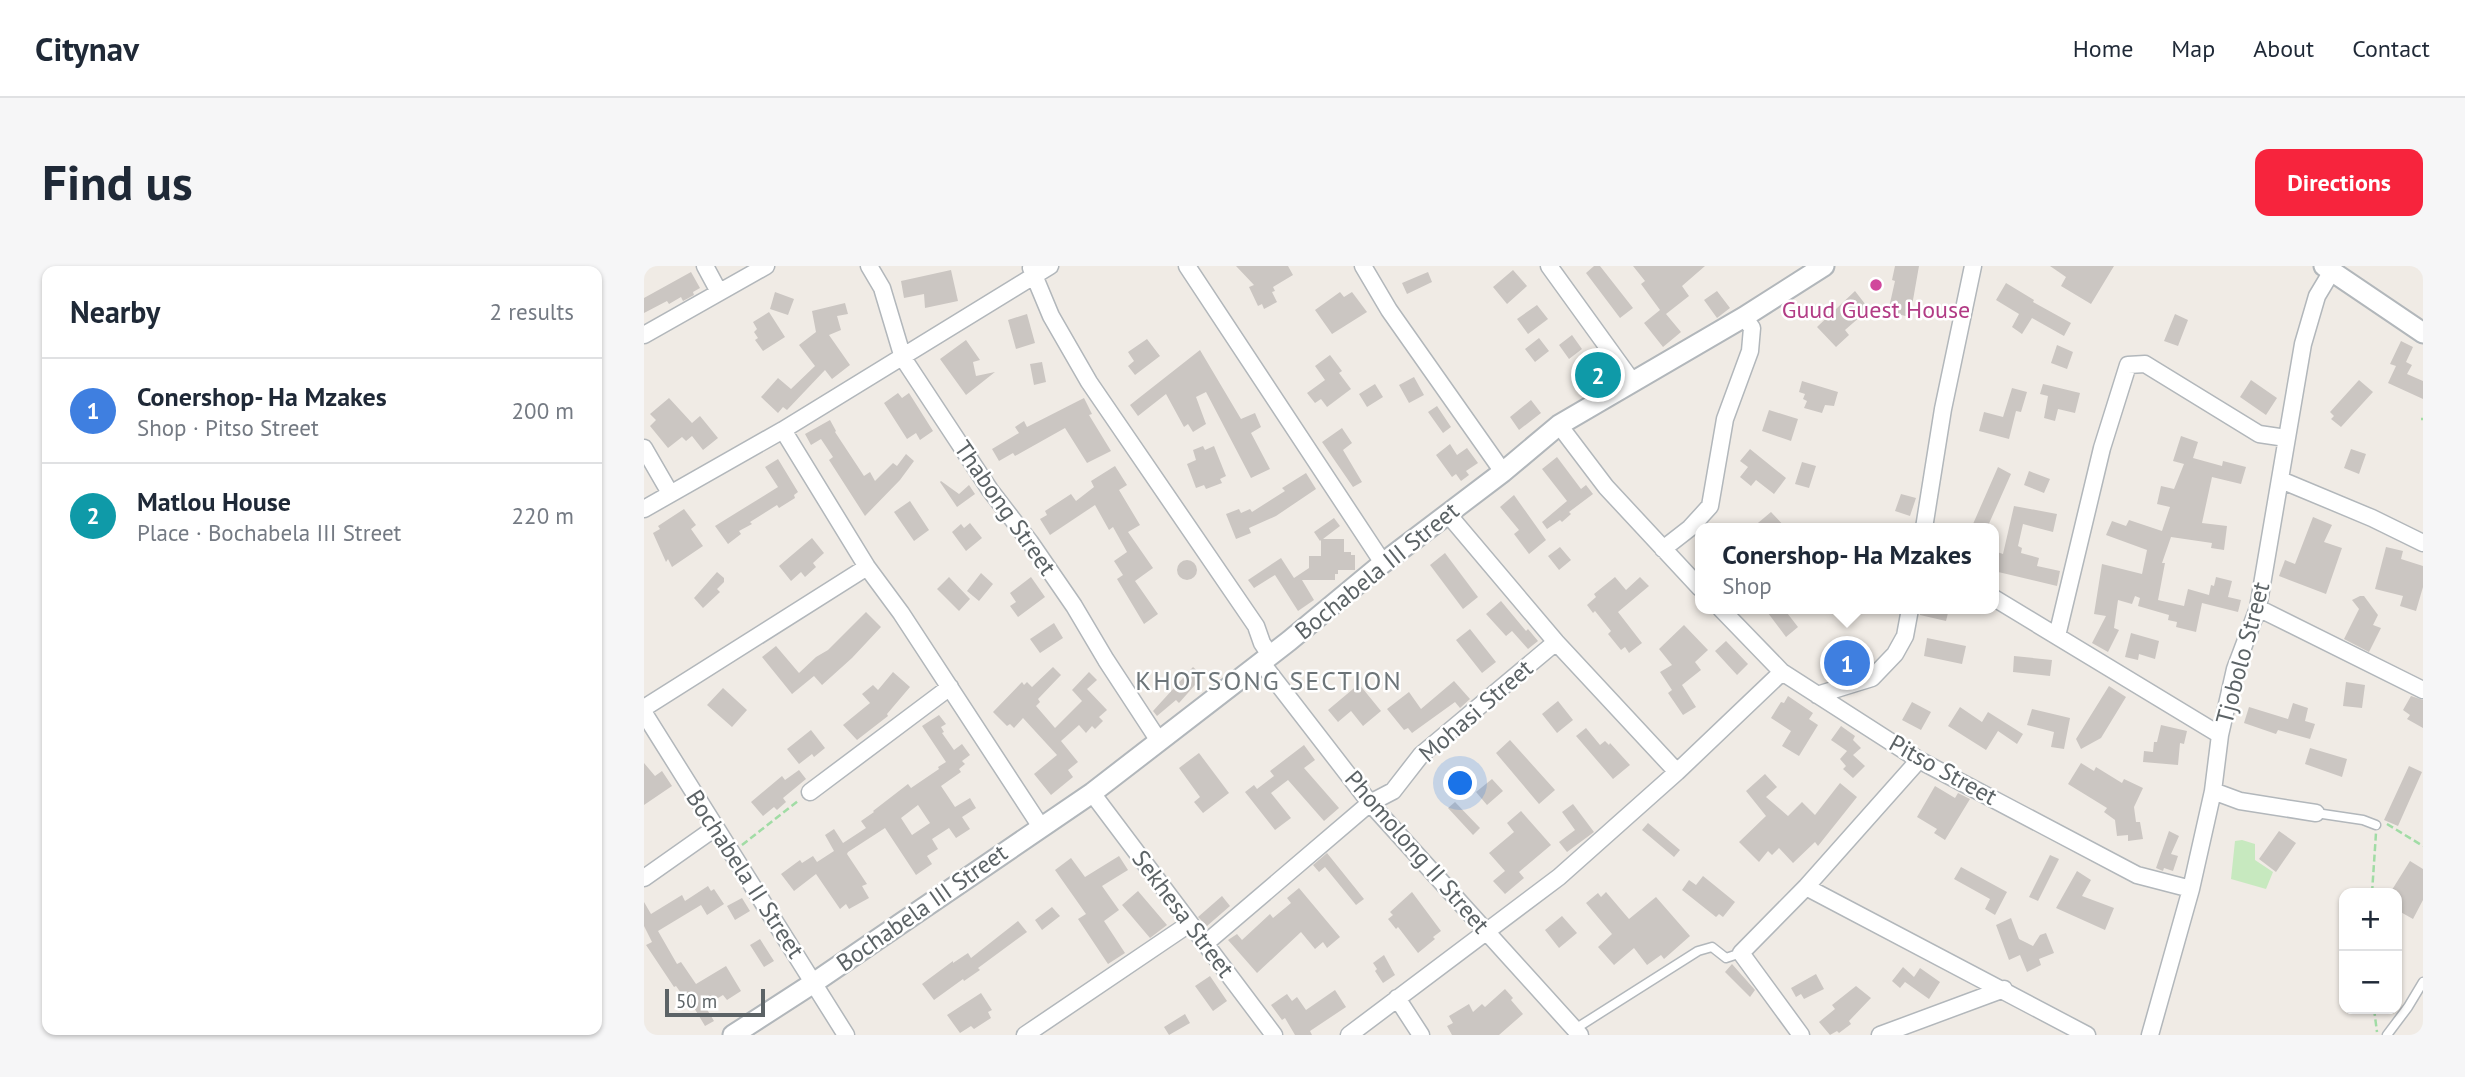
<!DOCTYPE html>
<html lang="en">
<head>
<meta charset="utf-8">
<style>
	body { margin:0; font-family:"PT Sans",sans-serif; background:#f6f6f7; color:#1f2937 }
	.controls { position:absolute; right:21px; bottom:21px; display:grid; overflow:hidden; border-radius:14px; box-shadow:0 2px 5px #0004 }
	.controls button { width:63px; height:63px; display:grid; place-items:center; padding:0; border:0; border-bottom:2px solid #e0e1e3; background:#fff; color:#1f2937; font:35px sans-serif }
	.scale { position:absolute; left:21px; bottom:18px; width:100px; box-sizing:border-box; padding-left:7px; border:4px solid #5c6366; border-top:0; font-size:19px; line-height:24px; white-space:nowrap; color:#5c6366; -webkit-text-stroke:5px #fff; paint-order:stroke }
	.you { position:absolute; left:817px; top:518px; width:24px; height:24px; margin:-18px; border:5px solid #fff; border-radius:50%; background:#1a73e8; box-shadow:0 0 0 10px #1a73e833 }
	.badge { display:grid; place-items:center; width:46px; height:46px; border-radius:50%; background:#f7243d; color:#fff; font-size:23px; font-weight:700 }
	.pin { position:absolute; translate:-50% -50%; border:4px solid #fff; box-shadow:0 2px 7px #0006 }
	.popup { position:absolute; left:1051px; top:257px; width:304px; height:91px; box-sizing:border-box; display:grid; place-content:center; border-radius:14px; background:#fff; filter:drop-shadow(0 2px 5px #0005); font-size:23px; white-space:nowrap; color:#747a83 }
	.popup b { font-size:26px; color:#1f2937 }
	.popup::after { content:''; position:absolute; left:50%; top:100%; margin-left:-14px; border:14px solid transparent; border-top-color:#fff }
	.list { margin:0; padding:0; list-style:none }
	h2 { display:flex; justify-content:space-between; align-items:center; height:91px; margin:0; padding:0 28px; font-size:30px }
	h2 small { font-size:23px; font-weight:400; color:#747a83 }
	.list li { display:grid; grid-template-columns:46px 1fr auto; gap:21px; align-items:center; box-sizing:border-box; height:105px; padding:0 28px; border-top:2px solid #e0e1e3 }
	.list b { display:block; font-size:26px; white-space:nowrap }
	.list p { margin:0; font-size:23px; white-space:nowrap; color:#747a83 }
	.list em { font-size:23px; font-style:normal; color:#747a83 }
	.map { position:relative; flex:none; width:1779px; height:769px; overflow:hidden; border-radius:14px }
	header { display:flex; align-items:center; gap:42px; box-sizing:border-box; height:98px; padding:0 35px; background:#fff; border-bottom:2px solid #e0e1e3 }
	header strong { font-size:33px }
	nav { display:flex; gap:38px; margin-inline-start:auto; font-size:24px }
	.intro { display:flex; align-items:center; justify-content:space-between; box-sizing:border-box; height:168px; padding:0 42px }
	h1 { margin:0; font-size:49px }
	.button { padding:18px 32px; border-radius:14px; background:#f7243d; color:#fff; font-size:24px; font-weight:700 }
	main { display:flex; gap:42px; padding:0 42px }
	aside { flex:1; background:#fff; border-radius:14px; box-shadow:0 2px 5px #0004 }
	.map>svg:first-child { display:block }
</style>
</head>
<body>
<header>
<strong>Citynav</strong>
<nav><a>Home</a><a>Map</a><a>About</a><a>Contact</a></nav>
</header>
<div class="intro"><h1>Find us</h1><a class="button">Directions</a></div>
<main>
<aside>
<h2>Nearby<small>2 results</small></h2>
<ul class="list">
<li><span class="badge" style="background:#3f7fe0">1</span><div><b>Conershop- Ha Mzakes</b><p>Shop · Pitso Street</p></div><em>200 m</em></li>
<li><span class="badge" style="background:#0f9aa8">2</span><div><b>Matlou House</b><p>Place · Bochabela III Street</p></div><em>220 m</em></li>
</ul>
</aside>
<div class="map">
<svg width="1779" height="769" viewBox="0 0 1779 769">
	<rect width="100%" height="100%" fill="#f0ebe5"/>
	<path fill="#c7e9bf" d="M1598 574 1611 578V594L1629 606 1622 623 1587 613 1591 575Z"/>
	<path fill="#cbc6c2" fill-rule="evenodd" d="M592 0H644L649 9 629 21 631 25 628 26 633 36 620 43 618 38 614 40 605 21 610 19Z
		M950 0H956L989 42 976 52 942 7Z
		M989 0H1061L1038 20 1045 30 1022 48 1037 66 1019 81 1000 57 1016 44 997 18 1001 15Z
		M1251 0H1275L1266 51 1244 46 1251 15 1248 14Z
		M1406 0H1470L1447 38 1417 20 1422 11Z
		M307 4 314 35 281 42 280 28 260 32 257 15Z
		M869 4 883 20 863 38 849 21Z
		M47 6 56 22 49 26 50 29 39 35 37 31 25 38 23 35 0 47V32Z
		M784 6 788 16 763 28 758 17Z
		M1362 17 1390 34 1389 36 1427 57 1420 70 1388 52 1378 68 1368 61 1375 48 1352 34Z
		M1073 25 1086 42 1073 52 1060 34Z
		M1211 25 1225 43 1201 64 1205 69 1192 81 1173 61Z
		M131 26 150 33 144 49 126 43Z
		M696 26 700 31 708 26 723 46 688 68 671 44Z
		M201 37 204 48 193 50 197 64 185 69 206 99 188 113 181 104 143 144 139 141 134 147 117 131 134 112 147 123 171 100 155 79 172 66 168 45Z
		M893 39 904 53 884 68 873 53Z
		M125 46 141 71 119 85 111 74 114 72 110 66 113 63 109 56Z
		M383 48 391 77 372 83 364 54Z
		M1531 48 1544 54 1534 80 1520 75Z
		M928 69 938 83 925 93 915 79Z
		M895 72 905 85 891 96 881 83Z
		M503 73 516 90 491 109 484 100 490 95 484 86Z
		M322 74 336 94 329 96 332 110 351 106 322 129 296 93Z
		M1757 75 1769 81 1762 96 1768 99 1763 108 1779 115V133L1744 117 1752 100 1746 98Z
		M1413 79 1429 86 1423 103 1407 97Z
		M556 84 597 153 611 147 617 161 607 167 626 203 607 212 562 126 552 131 562 158 549 166 544 158 540 161 522 128 494 150 486 139Z
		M686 89 698 105 695 107 707 123 683 141 677 133 671 137 663 127 681 114 671 100Z
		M398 96 402 116 390 119 386 98Z
		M955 98 965 112 952 121 942 107Z
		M770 111 780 129 765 137 755 119Z
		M1607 114 1633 132 1622 149 1596 131Z
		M1715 114 1729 126 1697 161 1687 153 1690 150 1686 146Z
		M1158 115 1194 126 1190 140 1181 139 1178 147 1160 142 1163 135 1159 133 1161 128 1155 126Z
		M731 118 739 131 723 141 715 128Z
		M1399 118 1436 127 1431 147 1414 143 1411 155 1400 152 1404 130 1396 128Z
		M1368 122 1383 126 1377 146 1372 145 1365 173 1335 165 1340 146 1359 151Z
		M254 127 258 132 265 127 289 165 276 174 272 167 263 173 240 137Z
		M25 132 48 157 56 150 74 172 59 184 48 170 42 175 38 171 24 182 6 160 12 154 6 148Z
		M440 132 448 148 445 149 467 185 443 197 421 162 371 190 369 187 355 195 348 183 375 167 371 161 380 155 383 161Z
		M887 134 897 147 875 164 866 151Z
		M793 140 807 161 799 167 784 146Z
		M1125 144 1154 153 1147 175 1118 165Z
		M186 154 192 165 191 166 220 210 226 206 231 215 249 197 253 200 262 188 270 195 256 214 221 250 185 194 189 191 177 173 167 179 161 168Z
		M698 162 708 177 699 184 718 216 709 221 678 176Z
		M1537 170 1554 176 1549 192 1578 200 1579 195 1602 201 1597 218 1568 211 1558 257 1583 260 1580 284 1567 282 1568 277 1527 271 1518 297H1521L1514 334 1540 340 1544 323 1565 329 1567 319 1570 320 1572 311 1588 315 1584 331 1597 334 1594 346 1558 337 1552 366 1532 361 1533 356 1524 354 1525 349 1494 340 1496 332 1491 330 1488 338 1474 334 1470 362 1475 364 1464 386 1448 377 1462 350 1450 348 1458 298 1498 308 1503 284 1462 269 1468 255 1482 260 1485 254 1518 265 1526 241 1513 238 1517 220 1530 223 1540 198 1529 195Z
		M806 178 813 189 823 182 834 197 822 205 825 209 817 215 812 208 808 211 792 189Z
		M559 180 561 184 570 180 582 210 576 213 578 217 562 223 560 219 552 222 543 198 552 194 549 184Z
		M1106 183 1142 212 1130 228 1112 214 1107 220 1096 211 1104 201 1096 195Z
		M1707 183 1722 188 1715 208 1700 202Z
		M913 191 937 223 942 219 949 228 925 246 927 248 918 256 916 254 903 263 898 256 923 235 898 203Z
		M134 193 154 226 150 229 151 232 135 242 133 239 106 256 108 258 95 265 97 268 84 278 71 260 134 221 121 201Z
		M1158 196 1172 200 1165 222 1151 218Z
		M471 200 483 219 475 224 496 259 484 266 509 302 491 315 514 348 500 358 473 313 479 309 470 295 483 286 469 261 465 264 451 239 406 269 396 253 403 249 401 245 427 228 432 235 450 221 447 215Z
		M1354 201 1367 208 1343 262H1339L1329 258Z
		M1385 205 1406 213 1400 227 1380 219Z
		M662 207 672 223 632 250 605 262 607 267 592 273 582 248 595 243 597 247 606 243 608 246 641 225 638 222Z
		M297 215 315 228 325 219 331 228 313 241 296 216Z
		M1257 228 1272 232 1266 250 1251 245Z
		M870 229 902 274 885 288 870 268 875 264 856 241Z
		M266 235 285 264 270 275 250 246Z
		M1370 240 1413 248 1409 266 1379 258 1374 280 1378 282 1377 287 1395 292 1393 300 1416 305 1413 320 1350 305V285L1359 288Z
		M40 243 52 259 47 263 59 280 28 301 24 293 22 296 9 267 16 263 14 260Z
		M1127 246 1142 262H1108Z
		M1669 251 1688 259 1680 276 1698 282 1682 328 1635 310 1641 294 1651 298Z
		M690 252 696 260 679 273H700V286H707V289H711V304H694V308H691V314H658L670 334 654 345 631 309 610 322 604 314 637 292 650 312 665 302V290H677V274L676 275 670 266Z
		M326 257 338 272 322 285 308 266 317 258 320 262Z
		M168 272 180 287 169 297 172 301 161 311 157 306 147 315 135 300Z
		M916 281 927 294 915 304 904 290Z
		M1742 281 1759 285 1757 293 1779 300V321L1772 345 1756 340 1759 330 1731 323Z
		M801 287 834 331 819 343 786 299Z
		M533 304a10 10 0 1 1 20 0a10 10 0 1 1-20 0Z
		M73 306 80 312V316L73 323 76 326 59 342 50 332Z
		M337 307 349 318 335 335 323 325Z
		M305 311 326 333 315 345 293 323Z
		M387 311 401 331 374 351 366 340 372 336 366 327Z
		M971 311 982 324 996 311 1005 320 974 346 998 377 985 387 981 381 977 384 964 368 967 365 951 345 949 347 943 339 952 331 950 328Z
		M1716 330H1720L1734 349 1729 359 1737 362 1725 386 1700 373 1715 343 1708 334Z
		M857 335 882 365 884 363 894 375 884 383 868 365 862 370 842 348Z
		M1121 343H1140L1154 361 1142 371Z
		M1276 343H1305L1302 355 1276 349Z
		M222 346 237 361 208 392 178 419 170 410 148 428 118 391 132 380 155 407 172 391 184 384Z
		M410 357 419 372 396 387 386 373Z
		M1040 359 1064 384 1051 396 1057 404 1038 419 1052 441 1039 449 1024 427 1028 424 1016 406 1028 399 1015 383Z
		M826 363 852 396 838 407 812 374Z
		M1487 367 1515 375 1511 393 1495 388 1494 394 1481 391Z
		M1283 372 1322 380 1318 398 1280 390Z
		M1082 375 1104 398 1093 409 1071 385Z
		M1202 381 1219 394 1208 407 1200 410 1188 400Z
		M1370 390 1408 394 1406 410 1369 406Z
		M409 401 417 409 394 433 396 436 392 440 411 462 438 435 428 424 445 406 453 414 443 423 463 444 455 451 459 455 451 463 448 460 442 467 435 459 417 475 434 496 424 504 429 511 407 529 390 508 413 489 379 452 370 462 366 458 363 460 349 446 378 416 380 419 383 416 388 421Z
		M549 401 559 410 535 437 532 434 513 450 509 445Z
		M249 406 266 421 243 448 244 450 213 474 199 459 226 437 218 428 229 419 234 424Z
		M810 415 826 433 816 442 811 436 768 467 764 462 760 464 743 443 765 426 777 443Z
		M1702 416 1721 419 1718 442 1699 440Z
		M715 418 737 445 719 460 707 445 694 456 684 444Z
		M1465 420 1482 431 1457 472 1437 483 1432 473Z
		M79 422 103 444 88 461 63 439Z
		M1144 430 1169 447 1165 453 1174 459 1155 490 1138 480 1147 465 1127 452 1137 436 1140 437Z
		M1767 430 1779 434V462L1763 453 1766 449 1759 444Z
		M914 435 929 454 913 467 898 448Z
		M1268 436 1287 446 1277 464 1258 454Z
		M1649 437 1664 442 1661 455 1671 458 1666 473 1634 464 1632 468 1600 457 1605 441 1644 453Z
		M1316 441 1338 456 1344 446 1379 468 1373 478 1354 465 1342 484 1304 460Z
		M1388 443 1426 452 1420 483 1407 481 1410 466 1383 459Z
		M295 449 302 458 297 461 300 466 298 467 310 484 318 478 326 489 318 495 321 498 315 503 317 506 297 520 311 541 326 532 332 542 318 551 326 563 312 572 305 562 288 573 294 583 283 590 288 598 272 609 241 562 204 586 203 588 223 618 218 620 225 632 205 643 202 638 196 643 172 608 150 625 137 608 156 594 158 597 169 590 173 596 190 585 181 569 190 563 199 577 222 562 217 555 230 546 229 545 264 518 267 522 295 503 294 501 302 496 278 460ZM274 539 286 557 268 569 257 552Z
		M1517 459 1543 465 1540 478 1536 477 1534 499 1499 496 1500 485 1509 486 1510 476H1513Z
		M1197 460 1211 470 1209 474 1217 482 1209 489 1221 500 1209 512 1199 503 1202 500 1196 493 1203 485 1187 474Z
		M942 462 956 479 961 475 965 479 966 477 986 499 969 513 932 470Z
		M167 464 181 482 170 491 168 488 155 498 143 483Z
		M866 474 911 524 895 538 852 487Z
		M660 479 671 494 660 502 695 542 680 555 644 514 627 527 647 552 631 564 601 526 610 519 613 523 630 510 626 505Z
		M1666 482 1703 493 1698 511 1661 498Z
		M555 487 585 527 559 547 550 536 556 531 535 502Z
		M0 497 11 510 18 505 28 520 0 539Z
		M1437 497 1450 505 1452 501 1478 517 1480 513 1499 522 1490 541 1492 556H1496L1499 573 1484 575V569L1473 570 1471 554 1460 546 1463 542 1424 518Z
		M1765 500 1778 506 1754 560 1740 554Z
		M155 504 162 513 139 532 142 536 133 544 130 541 119 550 107 536 138 510 141 514Z
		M1121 508 1133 521 1122 531 1144 550 1158 536 1171 549 1196 517 1213 531 1174 580 1171 576 1149 597 1135 582 1128 589 1124 585 1115 596 1095 576 1122 550 1102 525Z
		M848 513 859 525 843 539 832 526Z
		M1291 520 1311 532 1314 527 1326 533 1301 574 1290 567 1293 563 1273 551Z
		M811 536 836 562 829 569 804 542Z
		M929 538 950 566 923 586 915 576 931 564 918 546Z
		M877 545 907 579 875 606 880 612 861 628 849 615 861 605 845 587 870 566 863 557Z
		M1004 557 1036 584 1030 591 998 564Z
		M1525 565 1535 570 1527 588 1534 590 1529 605 1520 602 1519 605 1512 602Z
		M1635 565 1652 577 1632 606 1615 593Z
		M683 587 720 633 712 639 681 601 675 606 669 599Z
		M1406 589 1415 593 1394 635 1385 631Z
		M475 590 484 604 458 620 475 644 460 655 481 687 464 698 434 653 442 648 411 604 427 592 441 611Z
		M1766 595 1779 603V634L1769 653 1753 644V627H1746Z
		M1317 601 1363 626 1351 649 1341 643 1346 633 1310 613Z
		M1433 605 1447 614 1438 630 1470 642 1461 664 1412 642Z
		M1059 610 1091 636 1079 651 1075 648 1072 651 1038 624 1045 614 1052 619Z
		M64 620 67 625 70 623 80 638 63 649 57 639 14 665 33 698 37 696 52 718 82 700 97 725 83 734 79 729 61 740 70 755 61 760 49 740 47 741 32 720 30 721 2 679 8 676 0 660V636L7 648 38 629 41 635Z
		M655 622 696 671 683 682 679 676 671 683 657 666 613 707 584 674 593 668 598 674 626 648 629 652 647 637 643 632Z
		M494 625 523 659 506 672 478 639Z
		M768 626 797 665 789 671 791 673 774 687 754 661 752 663 744 653 749 649 746 646Z
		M962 626 985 653 1012 631 1046 670 1020 693 1017 689 1003 699 990 682 970 699 954 681 968 668 942 637 954 627 957 631Z
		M578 630 586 640 563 660 554 651Z
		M98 632 106 645 91 654 83 640Z
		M408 641 416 650 398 664 391 654Z
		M918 650 933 667 915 682 901 664Z
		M1367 652 1375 673 1389 680 1396 669 1402 667 1410 687 1395 693 1397 699 1383 706 1376 689 1365 694 1352 659Z
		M374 655 383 666 334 702 336 704 320 715 319 713 290 734 278 718 309 695V697L324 687 327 692Z
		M116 673 130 695 120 701 106 679Z
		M740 689 751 709 739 717 731 705 733 703 729 697Z
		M1088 698 1111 724 1106 731 1081 706Z
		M1259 701 1270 711 1276 702 1296 716 1285 733 1261 716 1256 722 1248 715Z
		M1172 708 1180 723 1160 733 1157 728 1152 731 1147 722Z
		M566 710 583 735 569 745 551 720Z
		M1212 720 1227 732 1205 755 1207 758 1195 767 1193 765 1186 769 1175 756 1191 743 1188 739Z
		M861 723 869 732 867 734 879 748 855 769H808L803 760 809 757 805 750 825 738 829 746 838 738 841 741Z
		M691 724 702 741 666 765 668 769H651L641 752 638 754 627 739 643 728 648 735 653 731 662 744Z
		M337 727 348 744 344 746 347 752 330 763 327 760 316 767 303 749Z
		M541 748 546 757 525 769 520 761Z"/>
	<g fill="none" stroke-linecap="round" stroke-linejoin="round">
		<defs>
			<path id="service" d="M1672 547 1719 554 1732 559
				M931 763 1054 685 1068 681 1082 692 1097 687
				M1743 769 1764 741 1779 716"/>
			<path id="minor" d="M61 0 75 26
				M225 0 238 22 259 92 346 224 386 276 430 340 462 394 515 475
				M543 0 739 297
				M719 0 745 44 859 206
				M905 0 988 115
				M387 2 407 50 445 116 612 360 618 377 626 389
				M0 69 122 0
				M915 159 962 221 1056 322
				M139 164 223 301 257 347 397 561
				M0 182 26 227
				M1637 214 1728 252 1779 277
				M0 243 139 164 406 0
				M803 247 912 376 1033 506
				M1280 262 1299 143 1329 0
				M1019 283 1046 262 1066 240 1081 153 1106 85 1108 62 1100 51
				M1350 332 1576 469
				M1614 342 1779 424
				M1077 343 1138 406 1275 494 1493 609 1547 623
				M1413 370 1458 182 1484 99 1501 98 1615 168 1642 172
				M617 396 726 537 936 769
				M1173 429 1228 412 1251 388 1261 370 1266 343
				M0 442 223 301
				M0 447 202 769
				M1569 525 1596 535 1672 547
				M166 526 306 421
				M448 527 630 769
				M0 612 71 562
				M1162 621 1443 769
				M562 677 726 537 749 525 777 489 912 376
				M753 732 777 769
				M381 769 545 658
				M705 769 915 611 1033 506 1138 406
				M1157 769 1097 687 1162 621 1275 494
				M1236 769 1360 723
				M1506 769 1547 623 1569 525 1576 469 1591 403 1614 342 1659 78 1673 30 1688 5"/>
			<path id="tertiary" d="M1680 0 1779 67
				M89 769 171 716 448 527 645 375 739 297 859 206 915 159 1100 51 1180 0"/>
		</defs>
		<use href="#service" stroke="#b2b7bb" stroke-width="11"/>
		<use href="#minor" stroke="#b2b7bb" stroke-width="19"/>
		<use href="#tertiary" stroke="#b2b7bb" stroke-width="23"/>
		<path stroke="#a1dca5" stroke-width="2.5" stroke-dasharray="7 3.5" stroke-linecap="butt" d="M1777 153H1779
			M1743 558 1779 580
			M98 579 154 535
			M1728 627 1732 567
			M1730 743 1733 766"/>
		<use href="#service" stroke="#fff" stroke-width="8"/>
		<use href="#minor" stroke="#fff" stroke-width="16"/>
		<use href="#tertiary" stroke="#fff" stroke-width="19"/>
	</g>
	<circle fill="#d1479c" stroke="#fff" stroke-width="2.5" cx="1232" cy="19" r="7"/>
	<g text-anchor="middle" stroke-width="5" stroke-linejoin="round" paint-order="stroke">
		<g font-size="24" fill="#b23c85" stroke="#fff">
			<text x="1232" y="52">Guud Guest House</text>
		</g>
		<g font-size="24" fill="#5c6366" stroke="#fff">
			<text transform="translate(361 242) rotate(55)" y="8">Thabong Street</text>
			<text transform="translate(733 305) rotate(-39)" y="8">Bochabela III Street</text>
			<text transform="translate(1599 387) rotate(-75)" y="8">Tjobolo Street</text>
			<text transform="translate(832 445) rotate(-41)" y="8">Mohasi Street</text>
			<text transform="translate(1299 504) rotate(29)" y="8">Pitso Street</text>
			<text transform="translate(773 586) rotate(49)" y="8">Phomolong II Street</text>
			<text transform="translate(101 608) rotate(57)" y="8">Bochabela II Street</text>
			<text transform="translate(278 642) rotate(-35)" y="8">Bochabela III Street</text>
			<text transform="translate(539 648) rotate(53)" y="8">Sekhesa Street</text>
		</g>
		<g font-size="26" letter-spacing="2" fill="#6d7579" stroke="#fff">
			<text x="625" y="424">KHOTSONG SECTION</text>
		</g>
	</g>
</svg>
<div class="controls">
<button>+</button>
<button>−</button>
</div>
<div class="scale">50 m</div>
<div class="you"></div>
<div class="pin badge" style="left:1203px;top:397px;background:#3f7fe0">1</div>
<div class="popup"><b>Conershop- Ha Mzakes</b>Shop</div>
<div class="pin badge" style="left:954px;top:109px;background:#0f9aa8">2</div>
</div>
</main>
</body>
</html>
